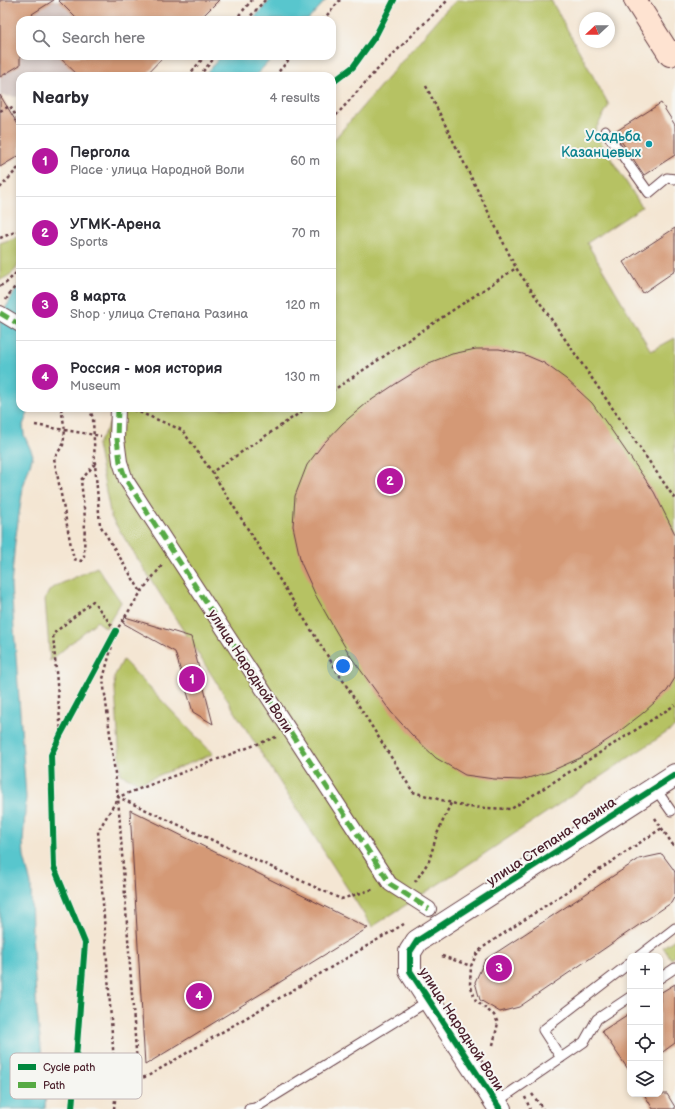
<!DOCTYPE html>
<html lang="en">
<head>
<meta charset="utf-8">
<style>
	body { margin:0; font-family:"Balsamiq Sans",sans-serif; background:#f2f2f3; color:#2b2b33 }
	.controls { position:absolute; right:12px; bottom:12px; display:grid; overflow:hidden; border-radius:8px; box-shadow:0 2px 6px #0003 }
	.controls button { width:36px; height:36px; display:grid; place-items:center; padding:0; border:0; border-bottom:1px solid #e1e1e2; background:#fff; color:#2b2b33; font:20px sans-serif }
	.compass { position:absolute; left:579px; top:12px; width:36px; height:36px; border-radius:50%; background:#fff; box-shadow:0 2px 6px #0003; rotate:248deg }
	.you { position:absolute; left:343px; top:666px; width:14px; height:14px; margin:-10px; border:3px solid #fff; border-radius:50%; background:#1a73e8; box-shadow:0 0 0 6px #1a73e833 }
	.badge { display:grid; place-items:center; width:26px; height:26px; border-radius:50%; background:#b5179e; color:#fff; font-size:13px; font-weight:700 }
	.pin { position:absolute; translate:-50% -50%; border:2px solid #fff; box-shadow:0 1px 4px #0006 }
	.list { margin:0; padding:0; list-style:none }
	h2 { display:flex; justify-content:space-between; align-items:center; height:52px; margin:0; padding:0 16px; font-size:17px }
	h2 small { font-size:13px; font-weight:400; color:#7c7c81 }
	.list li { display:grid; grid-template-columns:26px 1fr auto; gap:12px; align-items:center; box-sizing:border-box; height:72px; padding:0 16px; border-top:1px solid #e1e1e2 }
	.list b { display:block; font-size:15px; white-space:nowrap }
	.list p { margin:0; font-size:13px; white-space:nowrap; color:#7c7c81 }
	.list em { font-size:13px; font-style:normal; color:#7c7c81 }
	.icon { flex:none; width:22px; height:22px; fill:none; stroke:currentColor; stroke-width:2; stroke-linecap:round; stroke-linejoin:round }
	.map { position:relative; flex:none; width:675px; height:1109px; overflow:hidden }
	.search { position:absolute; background:#fff; box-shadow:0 2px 6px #0003; left:16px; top:16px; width:320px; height:44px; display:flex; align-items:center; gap:10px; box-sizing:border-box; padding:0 14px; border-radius:12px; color:#7c7c81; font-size:15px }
	.panel { position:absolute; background:#fff; box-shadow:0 2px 6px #0003; left:16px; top:72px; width:320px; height:340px; border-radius:12px }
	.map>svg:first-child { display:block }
</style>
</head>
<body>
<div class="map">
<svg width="675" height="1109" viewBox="0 0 675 1109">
	<rect width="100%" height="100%" fill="#f6f6f2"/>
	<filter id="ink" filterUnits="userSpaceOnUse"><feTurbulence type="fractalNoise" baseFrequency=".025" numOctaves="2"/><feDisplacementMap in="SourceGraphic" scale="8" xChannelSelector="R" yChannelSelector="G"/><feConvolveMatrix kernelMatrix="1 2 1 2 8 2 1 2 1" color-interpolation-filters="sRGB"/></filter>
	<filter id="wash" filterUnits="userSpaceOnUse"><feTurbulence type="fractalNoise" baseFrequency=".012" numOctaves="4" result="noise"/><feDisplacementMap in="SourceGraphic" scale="16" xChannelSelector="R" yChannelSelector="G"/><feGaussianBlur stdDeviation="0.9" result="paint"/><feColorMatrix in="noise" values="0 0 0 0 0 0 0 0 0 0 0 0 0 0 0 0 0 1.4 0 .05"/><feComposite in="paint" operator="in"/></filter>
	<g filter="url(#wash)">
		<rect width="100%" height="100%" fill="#f4e6d3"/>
		<path fill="#d0c0bc" d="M0 0H219L199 20H20V56H164L145 76H20V97L0 96Z"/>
		<path fill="#b6c263" stroke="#807047" d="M457 0H551L609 105 594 132 642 207 587 243 651 351 675 338V727L460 870 372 927 111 517 97 445 119 408H332V142L446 10Z
			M20 236C20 258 24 270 0 280V243Z
			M97 567 121 602 106 628 97 621 50 661 45 599 49 591 56 586Z
			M123 660 213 754 139 783 121 774 114 677Z
			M675 939V956L671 959 663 947Z"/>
		<path fill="#58c6cd" stroke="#51727c" d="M270 0H326L308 20H252Z
			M221 56H274L255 76H204Z
			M20 285V408H30L23 425 24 435 33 455 23 487 15 542 11 586 26 797 23 842 24 857 31 884 32 935 37 1012 46 1091 45 1109H0V318L17 288Z"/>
		<g id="blocks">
			<path fill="#d49976" d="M0 0H54L32 14 36 20H20V65L0 77Z
				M58 0H219L199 20H78Z
				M58 56H164L145 76H79Z
				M0 95 20 128V155L0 167Z
				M661 103 675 125V155L644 175 615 132Z
				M675 228V271L643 293 623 262Z
				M476 349H499L523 354 544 363 566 379 592 403 612 431 654 492 675 534V678L667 691 643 713 612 737 580 758 549 772 521 780 494 779 465 775 436 758 412 735 391 712 370 683 351 657 334 628 316 596 301 563 293 526 295 496 307 465 323 444 343 423 367 403 397 383 429 363 452 354Z
				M125 617 191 637 213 724 193 712 175 652 123 623Z
				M130 810 368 928 145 1065Z
				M662 854 674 870 675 873V896L671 903 519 1007 500 1012 480 1000 475 982 485 960 639 859Z
				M675 984V1043L660 1054V993Z
				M630 1013V1072L602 1031Z
				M644 1094H667L675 1107V1109H653Z"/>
		</g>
	</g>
	<g filter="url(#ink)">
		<use href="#blocks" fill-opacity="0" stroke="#643d44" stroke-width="1"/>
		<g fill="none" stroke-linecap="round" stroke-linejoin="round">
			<defs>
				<path id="service" d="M605 131 649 193 667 178 675 179
					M655 788 671 811
					M639 956 675 928
					M660 978 675 968
					M561 1058 543 1030 630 963
					M495 1103 584 1042 597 1019 630 997
					M249 1109 255 1108 428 1001"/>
				<path id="pedestrian" d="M0 313 20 325
					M118 408 117 439 120 462 126 480 390 884 429 909"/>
				<path id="tertiary" d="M500 1109 410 971V952L417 941 675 775"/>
				<path id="secondary" d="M635 0 670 55 675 52"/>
			</defs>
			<use href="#service" stroke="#643d44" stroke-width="11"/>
			<use href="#pedestrian" stroke="#643d44" stroke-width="16"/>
			<use href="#tertiary" stroke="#643d44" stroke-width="24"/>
			<use href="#secondary" stroke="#643d44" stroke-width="24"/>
			<path stroke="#643d44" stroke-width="2.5" stroke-dasharray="3 3" stroke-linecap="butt" d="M235 20 252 0
				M247 20 265 0
				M323 20 340 0
				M188 76 205 56
				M199 76 216 56
				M275 76 292 56
				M426 86 516 268
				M0 111 10 106 20 123
				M332 120 372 75 448 0
				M0 188 20 166
				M0 238 20 230
				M0 286 6 283 20 269
				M6 300 10 293 20 281
				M332 391 516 268 675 499
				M61 408 65 430 63 445 54 458 72 551 74 559 81 561 84 557 85 518 81 480 95 464
				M89 408 93 418 95 464 100 525 141 592
				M307 408 212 472 413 792 466 807 511 809 675 705
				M134 410 182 430 212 472
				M35 425 101 436
				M61 734 53 634 93 601 116 631
				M276 737 118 797 341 899 374 889
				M655 818 675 848
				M415 882 429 861 437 834 451 803
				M442 956 471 966
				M493 1045 498 1023 494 1015 476 1001 470 984 471 966 476 955 482 948 662 828
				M138 1079 118 797 103 679 116 631 141 592 163 564
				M116 1092 98 831 118 798
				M532 1094 543 1109
				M525 1097 530 1109
				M114 1109 116 1092 138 1079 148 1076 404 924"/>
			<use href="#service" stroke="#fff" stroke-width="9"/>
			<use href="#pedestrian" stroke="#fff" stroke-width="14"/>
			<use href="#tertiary" stroke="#fff" stroke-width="22"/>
			<use href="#secondary" stroke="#fee3d1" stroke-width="22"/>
			<path stroke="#57aa44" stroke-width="5" stroke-dasharray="10 5" stroke-linecap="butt" d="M0 313 20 325
				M118 408 117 439 120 462 126 480 390 884 429 909"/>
			<defs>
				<path id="cycleway" d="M332 83 353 67 376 35 394 0
					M72 1109 85 943 54 867 51 755 61 734 116 631
					M500 1109 410 971V952L417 941 675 775"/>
			</defs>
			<use href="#cycleway" stroke="#f6f6f2" stroke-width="8"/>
			<use href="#cycleway" stroke="#00873e" stroke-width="6"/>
		</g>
	</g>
	<circle fill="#0f9aa8" stroke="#f6f6f2" stroke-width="1.5" cx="649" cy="144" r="4"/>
	<g text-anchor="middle" stroke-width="4" stroke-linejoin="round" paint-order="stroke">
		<g font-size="14" fill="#0d838f" stroke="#f6f6f2" text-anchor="end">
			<text x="641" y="141">Усадьба<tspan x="641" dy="16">Казанцевых</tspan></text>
		</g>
		<g font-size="14" fill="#4a1f2b" stroke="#f6f6f2">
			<text transform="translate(251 671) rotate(57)" y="5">улица Народной Воли</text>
			<text transform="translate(551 841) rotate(-33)" y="5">улица Степана Разина</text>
			<text transform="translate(462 1029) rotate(57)" y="5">улица Народной Воли</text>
		</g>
	</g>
	<rect x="10" y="1053" width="132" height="46" rx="6" fill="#f6f6f2" stroke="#c2b6b6" stroke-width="1"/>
	<rect x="18" y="1064" width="18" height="6" fill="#00873e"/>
	<rect x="18" y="1082" width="18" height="6" fill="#57aa44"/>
	<g font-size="11" fill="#4a1f2b">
		<text x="43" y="1071">Cycle path</text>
		<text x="43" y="1089">Path</text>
	</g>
</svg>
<div class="controls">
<button>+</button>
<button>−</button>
<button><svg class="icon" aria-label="locate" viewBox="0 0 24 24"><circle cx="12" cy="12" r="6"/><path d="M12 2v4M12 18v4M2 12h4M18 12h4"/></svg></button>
<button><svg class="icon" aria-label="layers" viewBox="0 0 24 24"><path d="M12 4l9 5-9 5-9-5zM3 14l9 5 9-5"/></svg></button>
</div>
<svg class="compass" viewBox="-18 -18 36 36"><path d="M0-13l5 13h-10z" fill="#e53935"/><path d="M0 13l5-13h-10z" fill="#7c7c81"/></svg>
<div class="you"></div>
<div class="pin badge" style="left:192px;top:679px">1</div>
<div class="pin badge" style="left:390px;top:481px">2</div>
<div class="pin badge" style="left:499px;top:968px">3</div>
<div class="pin badge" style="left:199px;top:996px">4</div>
<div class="search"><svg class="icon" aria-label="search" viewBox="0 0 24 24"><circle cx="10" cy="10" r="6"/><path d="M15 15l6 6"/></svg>Search here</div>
<section class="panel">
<h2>Nearby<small>4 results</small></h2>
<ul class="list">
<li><span class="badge">1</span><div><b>Пергола</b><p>Place · улица Народной Воли</p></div><em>60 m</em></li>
<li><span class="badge">2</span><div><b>УГМК-Арена</b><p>Sports</p></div><em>70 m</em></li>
<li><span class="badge">3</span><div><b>8 марта</b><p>Shop · улица Степана Разина</p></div><em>120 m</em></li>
<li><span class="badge">4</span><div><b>Россия - моя история</b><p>Museum</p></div><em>130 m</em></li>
</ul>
</section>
</div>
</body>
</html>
